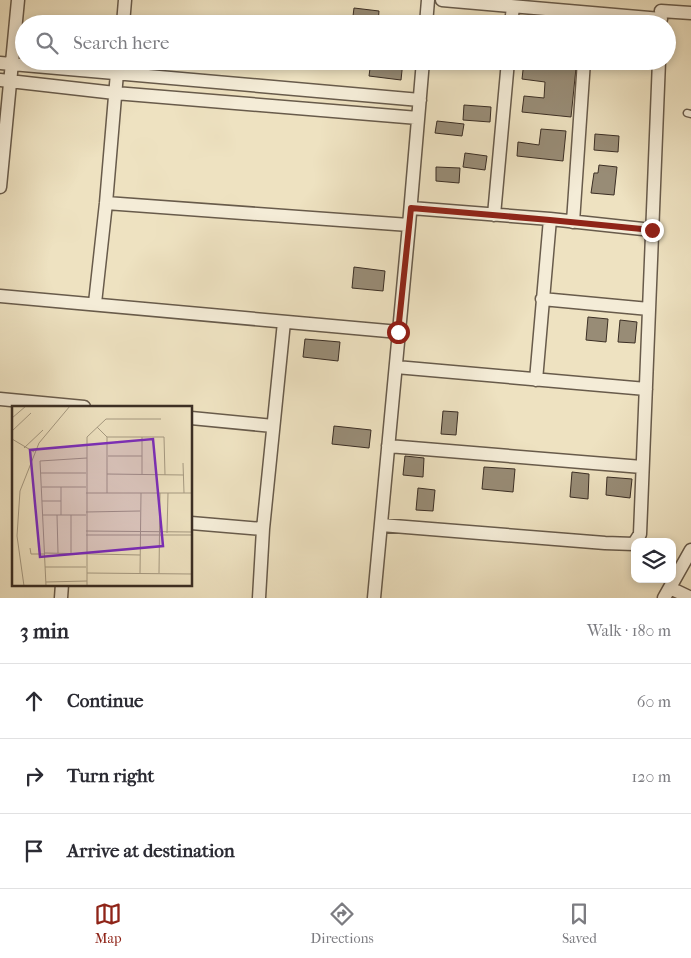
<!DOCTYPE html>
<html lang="en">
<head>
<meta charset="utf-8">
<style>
	body { margin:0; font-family:"IM FELL French Canon",serif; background:#f7f7f7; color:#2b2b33 }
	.controls { position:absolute; right:15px; bottom:15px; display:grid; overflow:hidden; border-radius:10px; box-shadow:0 2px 8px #0003 }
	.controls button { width:45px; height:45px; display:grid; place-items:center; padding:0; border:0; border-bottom:1px solid #e1e1e2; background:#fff; color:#2b2b33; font:25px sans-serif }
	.stop { position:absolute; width:15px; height:15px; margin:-11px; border:4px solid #8f2418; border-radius:50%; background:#fff }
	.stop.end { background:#8f2418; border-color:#fff; box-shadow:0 1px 5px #0008 }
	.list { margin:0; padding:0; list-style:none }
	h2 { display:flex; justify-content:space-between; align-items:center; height:65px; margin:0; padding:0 20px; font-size:21px }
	h2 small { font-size:16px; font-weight:400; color:#7c7c81 }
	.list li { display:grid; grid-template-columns:32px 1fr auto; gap:15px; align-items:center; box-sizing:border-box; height:75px; padding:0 20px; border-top:1px solid #e1e1e2 }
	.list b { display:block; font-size:19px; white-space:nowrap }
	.list em { font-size:16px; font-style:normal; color:#7c7c81 }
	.icon { flex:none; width:28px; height:28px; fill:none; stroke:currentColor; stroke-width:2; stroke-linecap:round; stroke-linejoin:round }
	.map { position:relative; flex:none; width:691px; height:598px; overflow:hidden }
	.search { position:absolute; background:#fff; box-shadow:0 2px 8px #0003; left:15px; right:15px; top:15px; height:55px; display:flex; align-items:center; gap:12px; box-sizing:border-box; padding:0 18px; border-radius:28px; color:#7c7c81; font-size:19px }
	.sheet { height:290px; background:#fff }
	nav { display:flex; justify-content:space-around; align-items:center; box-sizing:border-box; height:70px; border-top:1px solid #e1e1e2; background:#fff; font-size:14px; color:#7c7c81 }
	nav a { display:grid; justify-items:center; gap:2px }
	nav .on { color:#8f2418 }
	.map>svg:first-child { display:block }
</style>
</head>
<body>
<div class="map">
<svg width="691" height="598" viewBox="0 0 691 598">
	<rect width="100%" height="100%" fill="#eee2c1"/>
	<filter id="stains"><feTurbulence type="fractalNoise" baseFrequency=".004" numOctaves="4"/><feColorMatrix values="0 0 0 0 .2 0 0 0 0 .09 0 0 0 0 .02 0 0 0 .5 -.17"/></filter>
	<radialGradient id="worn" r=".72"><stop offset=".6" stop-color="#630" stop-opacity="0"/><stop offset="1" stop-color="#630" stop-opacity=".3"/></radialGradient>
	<path fill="#988c76" stroke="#3b2e24" d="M354 8 379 11 378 24H352Z
		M371 61H403L401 80 369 76Z
		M524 61H549V66L576 68 571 117 522 112 524 96 544 98 545 82 522 79Z
		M464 105 491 107 490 122 463 120Z
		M437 121 464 124 462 136 435 133Z
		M541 129 566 131 563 161 517 156 518 142 539 145Z
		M595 134 619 136 618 152 594 150Z
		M465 153 487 156 485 170 463 167Z
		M599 165 617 167 614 195 591 193 594 173H598Z
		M436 167 460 168 459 183 436 181Z
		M354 267 385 271 383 291 352 288Z
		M588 317 608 319 606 342 586 340Z
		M620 320 637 322 635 343 618 342Z
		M305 339 340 342 338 361 303 357Z
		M443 411 458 412 456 435 441 434Z
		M334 426 371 430 369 448 332 444Z
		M405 456 424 458 423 477 403 475Z
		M484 467 515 469 513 492 482 489Z
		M572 472 589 474 588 499 570 497Z
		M607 477 632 479 630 498 606 495Z
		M418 488 435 490 433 511 416 510Z"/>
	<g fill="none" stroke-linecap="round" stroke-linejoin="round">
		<defs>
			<path id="lane" d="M687 113 691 114"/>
			<path id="street" d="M442 0 661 19
				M661 11 691 13
				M123 24 125 0
				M426 24 428 0
				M511 24 513 7
				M0 63 420 100
				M0 80 115 93 418 118
				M0 187 18 0
				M106 203 409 225
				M411 208 550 219 652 230
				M494 215 508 61
				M573 222 584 61
				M0 296 399 332
				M542 299 649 309
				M95 303 106 203 118 61
				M396 367 646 389
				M536 380 550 219
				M0 399 84 407
				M191 418 273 426
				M388 446 642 467
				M191 523 263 529
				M381 525 605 543 634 544 635 542
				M635 542 640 534 659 61
				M670 588 691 598
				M61 598 62 584
				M259 598 263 529 284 322
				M374 598 409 225 423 61
				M664 598 691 550"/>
		</defs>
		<use href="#lane" stroke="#685b4b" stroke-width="9"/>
		<use href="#street" stroke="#685b4b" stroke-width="15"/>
		<use href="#lane" stroke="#f4ecd7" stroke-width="6"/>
		<use href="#street" stroke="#f4ecd7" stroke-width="12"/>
	</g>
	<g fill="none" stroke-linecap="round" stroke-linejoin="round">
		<path stroke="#8f2418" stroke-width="6" d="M398 332 411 208 550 220 652 230"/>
	</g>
	<g transform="translate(12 406)">
		<rect width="180" height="180" fill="#eee2c1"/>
		<path fill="none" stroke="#a69a82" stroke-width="1" d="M0 12 14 0M85 21 95 31V87M0 25 19 7M95 31H152L153 69M0 33 22 46M12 42 31 24M96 50H130M171 57 172 87M29 67H74M95 68 172 69M130 69V31M30 81H74M49 81V109M74 87H180M30 95H49M74 106 128 105M31 109H74M45 109 46 147M74 125 180 126M155 127 156 87M74 129H180M18 142 19 148H33M33 147 128 149M59 147V109M33 161H74M75 167 180 168M128 167 129 87M147 167 148 87M34 176 75 175M12 180 5 130 8 85 27 37 58 0M34 180 28 55 75 52M75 180V31L94 13H149"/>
		<path fill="#7b2cbf" fill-opacity="0.15" stroke="#7b2cbf" stroke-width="2.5" d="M141 33 151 140 28 151 18 44Z"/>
		<rect width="180" height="180" fill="none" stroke="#3b2e24" stroke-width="2.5"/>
	</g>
	<rect width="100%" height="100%" filter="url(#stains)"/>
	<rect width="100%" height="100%" fill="url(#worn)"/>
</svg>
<div class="controls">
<button><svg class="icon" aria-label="layers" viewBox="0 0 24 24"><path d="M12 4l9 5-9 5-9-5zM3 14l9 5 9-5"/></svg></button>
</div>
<div class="stop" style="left:398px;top:332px"></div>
<div class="stop end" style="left:652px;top:230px"></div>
<div class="search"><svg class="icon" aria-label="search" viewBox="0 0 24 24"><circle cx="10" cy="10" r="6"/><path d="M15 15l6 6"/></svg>Search here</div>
</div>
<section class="sheet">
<h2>3 min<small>Walk · 180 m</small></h2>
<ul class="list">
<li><svg class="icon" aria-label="ahead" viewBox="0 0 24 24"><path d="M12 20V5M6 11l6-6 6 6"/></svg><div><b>Continue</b></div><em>60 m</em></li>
<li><svg class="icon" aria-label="right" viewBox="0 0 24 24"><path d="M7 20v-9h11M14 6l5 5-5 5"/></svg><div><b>Turn right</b></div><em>120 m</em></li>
<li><svg class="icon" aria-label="arrive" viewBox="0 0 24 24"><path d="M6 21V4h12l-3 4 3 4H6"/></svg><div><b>Arrive at destination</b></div></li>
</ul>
</section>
<nav>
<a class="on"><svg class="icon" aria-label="map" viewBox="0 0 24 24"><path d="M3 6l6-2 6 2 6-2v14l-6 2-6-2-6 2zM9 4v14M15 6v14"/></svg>Map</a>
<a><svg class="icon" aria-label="directions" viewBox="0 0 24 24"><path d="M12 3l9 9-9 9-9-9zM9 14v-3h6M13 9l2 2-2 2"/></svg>Directions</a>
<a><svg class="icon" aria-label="saved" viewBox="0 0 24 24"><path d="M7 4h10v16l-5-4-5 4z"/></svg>Saved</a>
</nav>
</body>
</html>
